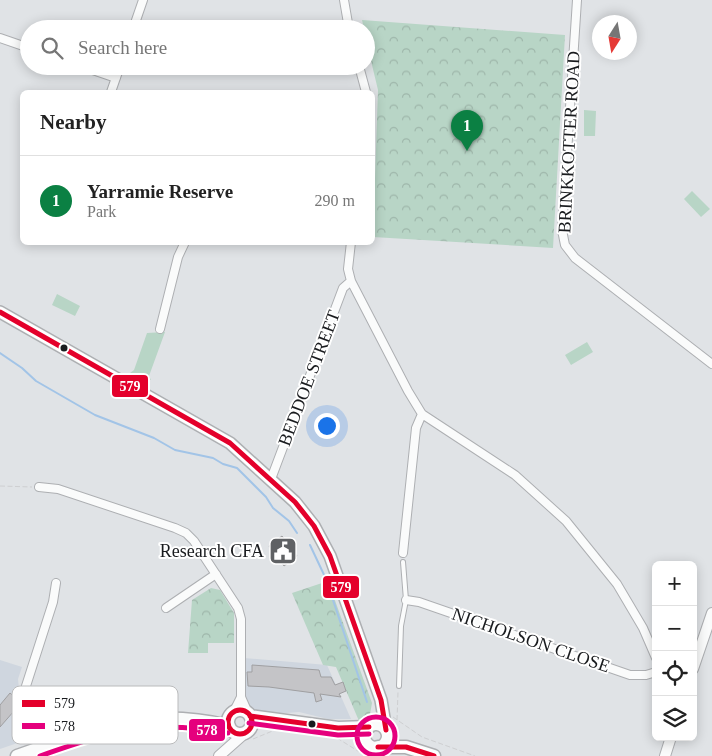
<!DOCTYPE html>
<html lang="en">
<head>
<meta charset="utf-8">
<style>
	body { margin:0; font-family:"Times New Roman",serif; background:#f2f2f2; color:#222 }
	.controls { position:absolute; right:15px; bottom:15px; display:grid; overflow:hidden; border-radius:8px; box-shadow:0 2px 12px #0003 }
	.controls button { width:45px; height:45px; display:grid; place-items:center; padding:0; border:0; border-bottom:1px solid #e0e0e0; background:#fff; color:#222; font:25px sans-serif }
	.compass { position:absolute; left:592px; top:15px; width:45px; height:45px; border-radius:50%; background:#fff; box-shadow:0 2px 12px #0003; rotate:191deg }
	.you { position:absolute; left:326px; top:425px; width:18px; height:18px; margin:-12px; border:4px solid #fff; border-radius:50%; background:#1a73e8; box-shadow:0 0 0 8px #1a73e833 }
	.badge { display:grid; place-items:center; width:32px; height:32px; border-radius:50%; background:#0b8043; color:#fff; font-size:16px; font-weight:700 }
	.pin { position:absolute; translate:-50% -41px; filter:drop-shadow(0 1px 2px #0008) }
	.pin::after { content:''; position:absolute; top:26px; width:18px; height:15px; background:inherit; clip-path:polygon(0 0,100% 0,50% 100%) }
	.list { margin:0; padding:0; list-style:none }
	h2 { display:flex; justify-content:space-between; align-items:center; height:65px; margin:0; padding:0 20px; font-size:21px }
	h2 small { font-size:16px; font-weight:400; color:#767676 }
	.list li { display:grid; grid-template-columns:32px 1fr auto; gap:15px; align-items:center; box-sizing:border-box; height:90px; padding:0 20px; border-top:1px solid #e0e0e0 }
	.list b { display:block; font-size:19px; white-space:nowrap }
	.list p { margin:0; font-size:16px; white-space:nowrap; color:#767676 }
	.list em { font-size:16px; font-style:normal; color:#767676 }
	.icon { flex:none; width:28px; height:28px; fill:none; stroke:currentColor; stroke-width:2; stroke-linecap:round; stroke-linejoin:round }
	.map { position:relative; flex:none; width:712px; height:756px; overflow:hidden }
	.search { position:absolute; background:#fff; box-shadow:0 2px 12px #0003; left:20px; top:20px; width:355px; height:55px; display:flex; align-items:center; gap:12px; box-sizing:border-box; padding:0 18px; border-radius:28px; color:#767676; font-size:19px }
	.panel { position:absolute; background:#fff; box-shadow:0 2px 12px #0003; left:20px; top:90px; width:355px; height:155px; border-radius:8px }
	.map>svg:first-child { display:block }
</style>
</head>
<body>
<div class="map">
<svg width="712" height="756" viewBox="0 0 712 756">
	<defs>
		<pattern id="park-crowns" width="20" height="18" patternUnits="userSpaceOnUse" patternTransform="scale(1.25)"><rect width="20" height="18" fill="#b8d5c6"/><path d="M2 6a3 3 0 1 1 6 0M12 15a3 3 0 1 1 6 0" fill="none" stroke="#9eb6aa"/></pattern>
	</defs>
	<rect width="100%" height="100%" fill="#e0e3e6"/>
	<path fill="#cfd6df" d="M244 658 327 665 351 719H328L299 712 274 714 254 711 245 703Z
		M0 660 22 667 18 679 19 689 33 732 29 739 0 749Z"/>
	<path fill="#b8d5c6" d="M584 110 596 111 595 136H584Z
		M692 191 710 209 701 217 684 199Z
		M57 294 80 306 75 316 52 305Z
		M165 332 149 376 151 380 130 373 134 370 147 333Z
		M587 342 593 352 571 365 565 355Z"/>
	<path fill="url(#park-crowns)" d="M362 20 565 35 553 248 373 237 378 90 366 40V29H364Z
		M328 581 372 703 370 714 359 721 336 667 323 665 292 593Z
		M211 588 220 590 234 613V643H208V653H188L192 600Z"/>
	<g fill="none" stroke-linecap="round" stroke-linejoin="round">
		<path stroke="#a2c4e7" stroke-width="2" d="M0 353 22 368 36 381 95 415 154 438 175 450 213 458 223 464 237 468 266 497 273 508 289 521 297 533
			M310 545 326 579
			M329 588 367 702"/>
	</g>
	<path fill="#c4c4c7" stroke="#9f9fa1" d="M282 536 297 556 284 566 269 546Z
		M252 665 319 670 321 677H331L335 685 343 682 346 691 339 694 341 697 320 694 322 700 316 702 314 693 269 687 248 686 247 672H252Z
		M10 693 21 703 0 727V705Z"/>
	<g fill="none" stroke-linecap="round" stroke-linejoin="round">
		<defs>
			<path id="service" d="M399 686 401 626 406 600 403 562"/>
			<path id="minor" d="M344 0 349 29
				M577 0 562 230 565 245 575 258 712 364
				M133 29 143 0
				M0 38 29 48
				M81 66 116 78
				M359 66 366 92
				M111 92 120 66
				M351 242 348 269 351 281 408 391 422 414 515 475 566 521 617 584 643 628 656 658
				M160 329 178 257 185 242
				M271 479 343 288 351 281
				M39 487 58 489 175 528 186 533 194 541 238 608 241 619V697L249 715
				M403 553 416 428 422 414
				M406 600 419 602 630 675H646L656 672
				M166 608 216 574
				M233 713 241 697
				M46 746 26 686 53 602 56 583"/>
			<path id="tertiary" d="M693 669 712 613
				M219 756 245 733
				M665 756 671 737"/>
			<path id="secondary" d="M0 312 230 443 295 502 314 526 330 556 381 700 386 730"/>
			<path id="primary" d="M228 722a12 12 0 1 1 24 0a12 12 0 1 1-24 0Z
				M250 716 338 728 369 727
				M364 736a12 12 0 1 1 24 0a12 12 0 1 1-24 0Z
				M378 747H406L434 756
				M17 756C95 729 144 706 229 726"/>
		</defs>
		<use href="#service" stroke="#adafb2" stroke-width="6"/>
		<use href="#minor" stroke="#adafb2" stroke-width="10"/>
		<use href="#tertiary" stroke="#adafb2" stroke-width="12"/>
		<use href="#secondary" stroke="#adafb2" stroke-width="14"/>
		<use href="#primary" stroke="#adafb2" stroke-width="15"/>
		<path stroke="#cecfd1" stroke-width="1" stroke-dasharray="5 2.5" stroke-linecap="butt" d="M0 486 32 487
			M393 717 422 737 475 756
			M397 720 398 692
			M139 731 179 730
			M215 734 224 741
			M337 738 366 756
			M253 739 275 730
			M52 755 110 737"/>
		<use href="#service" stroke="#fafbfb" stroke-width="4"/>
		<use href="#minor" stroke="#fafbfb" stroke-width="8"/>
		<use href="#tertiary" stroke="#fafbfb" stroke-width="10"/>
		<use href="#secondary" stroke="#fafbfb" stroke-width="11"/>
		<use href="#primary" stroke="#fafbfb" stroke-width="12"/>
		<defs>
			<path id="bus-1" d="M0 312 230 443 295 502 314 526 330 556 381 700 386 730
				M228 722a12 12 0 1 1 24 0a12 12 0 1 1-24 0Z
				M250 716 338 728 369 727
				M378 747H406L434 756"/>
			<path id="bus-2" d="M357 736a19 19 0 1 1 38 0a19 19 0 1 1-38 0Z
				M249 723 338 735 369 734
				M40 756C111 731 152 719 228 733"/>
		</defs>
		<use href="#bus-1" stroke="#fff" stroke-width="9"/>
		<use href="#bus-2" stroke="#fff" stroke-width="9"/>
		<use href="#bus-1" stroke="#e4002b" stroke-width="5"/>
		<use href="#bus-2" stroke="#e5007d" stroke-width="5"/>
	</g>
	<defs>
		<symbol id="civic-square" viewBox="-11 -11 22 22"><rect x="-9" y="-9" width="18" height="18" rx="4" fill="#5f6164" stroke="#fff"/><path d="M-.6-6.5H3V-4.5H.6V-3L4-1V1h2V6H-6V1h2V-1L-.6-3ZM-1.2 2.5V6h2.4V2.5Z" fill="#fff"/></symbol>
	</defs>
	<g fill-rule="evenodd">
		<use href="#civic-square" x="267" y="535" width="32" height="32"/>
	</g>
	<g fill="#191b1e" stroke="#fff" stroke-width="2">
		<circle cx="64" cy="348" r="4.5"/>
		<circle cx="312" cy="724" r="4.5"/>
	</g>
	<g text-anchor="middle" stroke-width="4" stroke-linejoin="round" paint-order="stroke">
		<g font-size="18" fill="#191b1e" stroke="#fff">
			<text transform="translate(569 142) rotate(-87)" y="6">BRINKKOTTER ROAD</text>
			<text transform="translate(309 378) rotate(-69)" y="6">BEDDOE STREET</text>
			<text transform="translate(531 640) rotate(19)" y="6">NICHOLSON CLOSE</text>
		</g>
		<g font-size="18" fill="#191b1e" stroke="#fff" text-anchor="end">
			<text x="264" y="557">Research CFA</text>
		</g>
	</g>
	<rect x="12" y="686" width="166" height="58" rx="8" fill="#fff" stroke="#babbbc" stroke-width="1"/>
	<rect x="22" y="700" width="23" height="7" fill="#e4002b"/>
	<rect x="22" y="723" width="23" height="6" fill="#e5007d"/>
	<g font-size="14" fill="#191b1e">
		<text x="54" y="708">579</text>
		<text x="54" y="731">578</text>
	</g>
	<g stroke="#fff" stroke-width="2">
		<rect x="111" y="374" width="38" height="24" rx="5" fill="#e4002b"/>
		<rect x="322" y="575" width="38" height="24" rx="5" fill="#e4002b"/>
		<rect x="188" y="718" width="38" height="24" rx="5" fill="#e5007d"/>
	</g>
	<g font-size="14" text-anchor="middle" font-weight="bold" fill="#fff">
		<text x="130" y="391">579</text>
		<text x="341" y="592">579</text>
		<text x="207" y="735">578</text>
	</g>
</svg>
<div class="controls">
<button>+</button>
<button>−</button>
<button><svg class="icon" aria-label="locate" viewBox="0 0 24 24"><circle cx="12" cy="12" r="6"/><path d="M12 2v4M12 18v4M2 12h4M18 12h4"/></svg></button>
<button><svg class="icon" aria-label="layers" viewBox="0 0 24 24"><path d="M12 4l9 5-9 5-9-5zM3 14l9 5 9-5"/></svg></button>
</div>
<svg class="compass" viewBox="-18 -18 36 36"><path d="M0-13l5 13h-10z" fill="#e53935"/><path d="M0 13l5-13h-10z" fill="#767676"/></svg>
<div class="you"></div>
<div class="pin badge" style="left:467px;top:151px">1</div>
<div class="search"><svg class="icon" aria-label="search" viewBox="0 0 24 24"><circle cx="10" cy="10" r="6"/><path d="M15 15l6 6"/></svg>Search here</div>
<section class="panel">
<h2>Nearby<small></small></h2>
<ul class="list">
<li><span class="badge">1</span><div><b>Yarramie Reserve</b><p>Park</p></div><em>290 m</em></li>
</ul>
</section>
</div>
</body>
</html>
